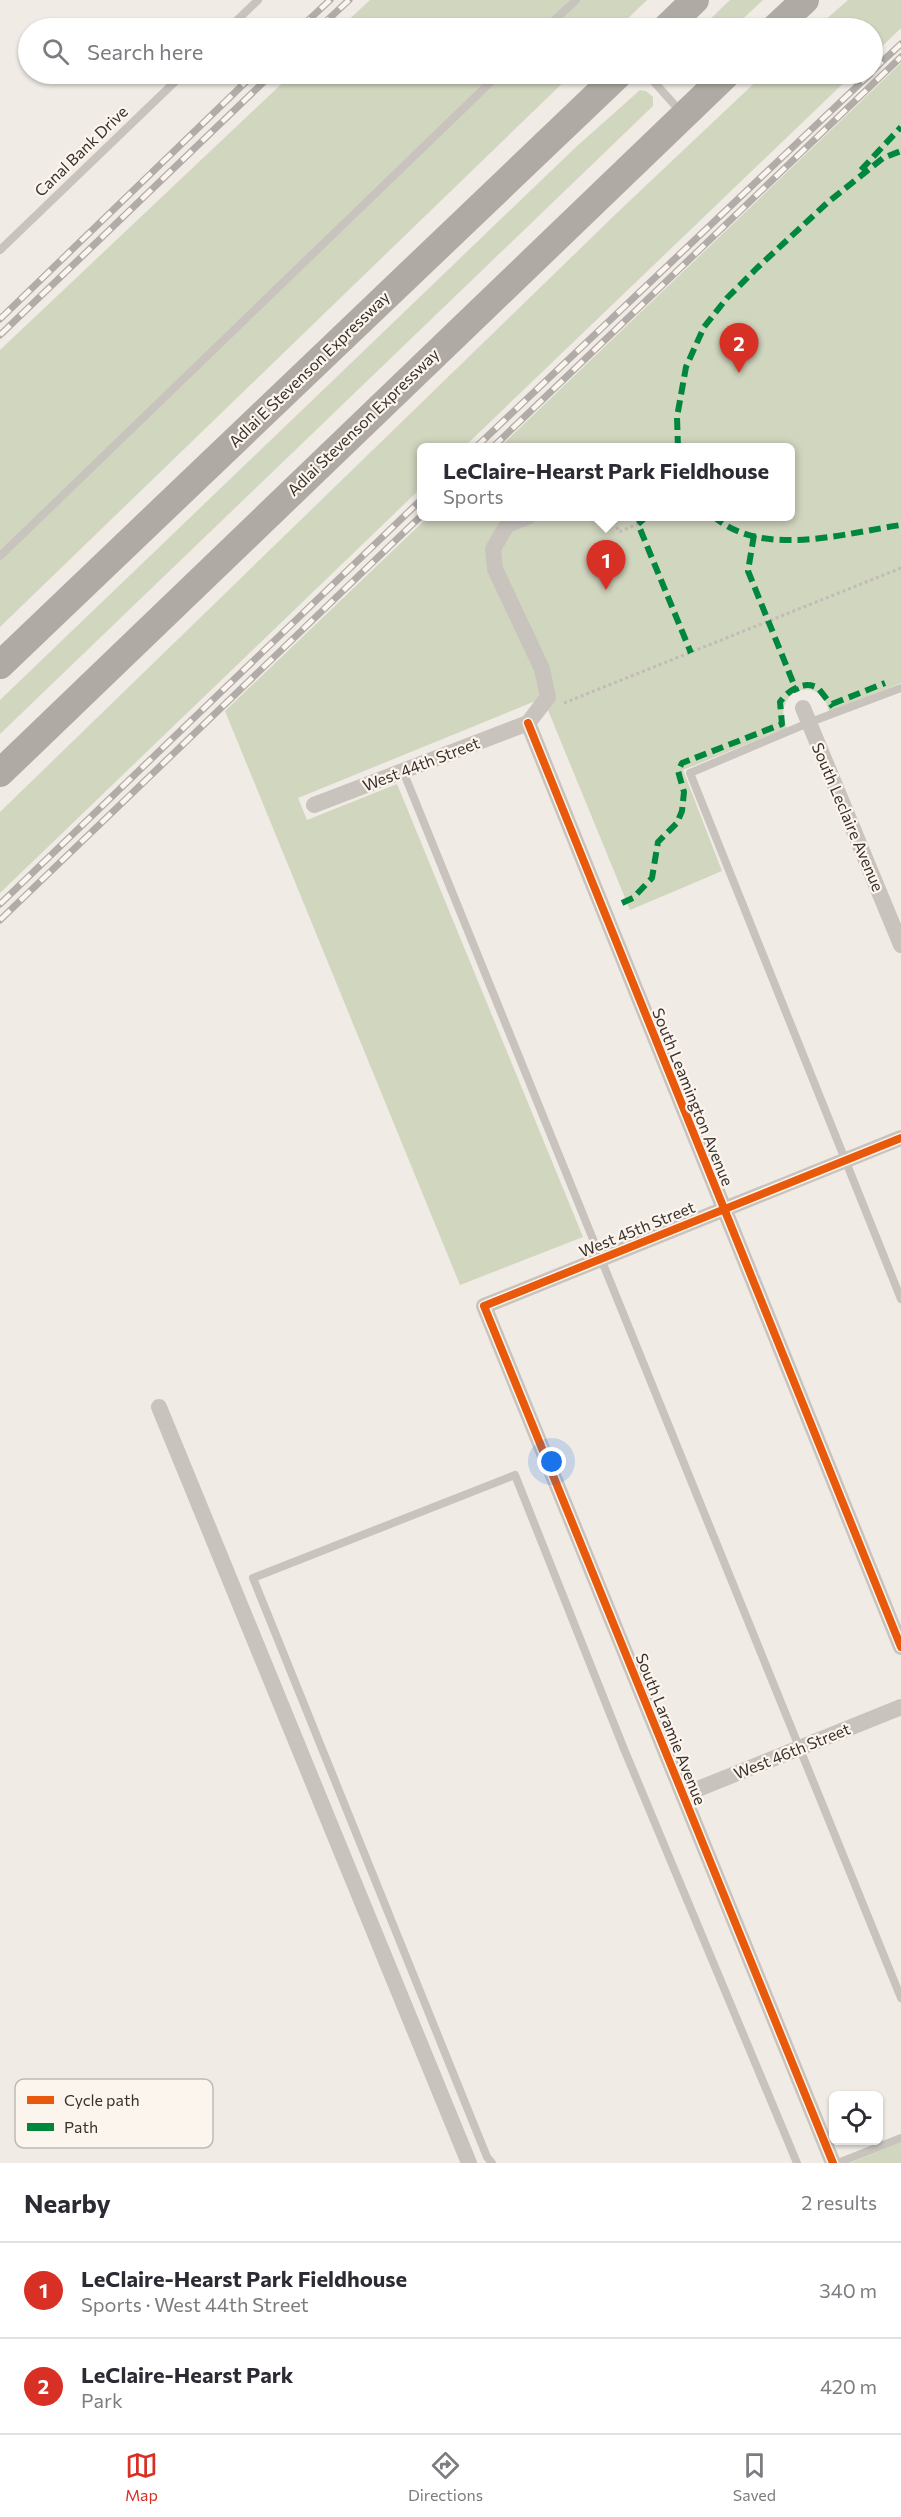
<!DOCTYPE html>
<html lang="en">
<head>
<meta charset="utf-8">
<style>
	body { margin:0; font-family:Commissioner,sans-serif; background:#f7f7f7; color:#2b2b33 }
	.controls { position:absolute; right:18px; bottom:18px; display:grid; overflow:hidden; border-radius:9px; box-shadow:0 2px 4px #0004 }
	.controls button { width:54px; height:54px; display:grid; place-items:center; padding:0; border:0; border-bottom:2px solid #e1e1e2; background:#fff; color:#2b2b33; font:30px sans-serif }
	.you { position:absolute; left:552px; top:1462px; width:21px; height:21px; margin:-15px; border:4px solid #fff; border-radius:50%; background:#1a73e8; box-shadow:0 0 0 9px #1a73e833 }
	.badge { display:grid; place-items:center; width:39px; height:39px; border-radius:50%; background:#d93025; color:#fff; font-size:20px; font-weight:700 }
	.pin { position:absolute; translate:-50% -50px; filter:drop-shadow(0 2px 3px #0008) }
	.pin::after { content:''; position:absolute; top:32px; width:21px; height:18px; background:inherit; clip-path:polygon(0 0,100% 0,50% 100%) }
	.popup { position:absolute; left:417px; top:443px; width:378px; height:78px; box-sizing:border-box; display:grid; place-content:center; border-radius:9px; background:#fff; filter:drop-shadow(0 2px 4px #0005); font-size:20px; white-space:nowrap; color:#7c7c81 }
	.popup b { font-size:22px; color:#2b2b33 }
	.popup::after { content:''; position:absolute; left:50%; top:100%; margin-left:-12px; border:12px solid transparent; border-top-color:#fff }
	.list { margin:0; padding:0; list-style:none }
	h2 { display:flex; justify-content:space-between; align-items:center; height:78px; margin:0; padding:0 24px; font-size:26px }
	h2 small { font-size:20px; font-weight:400; color:#7c7c81 }
	.list li { display:grid; grid-template-columns:39px 1fr auto; gap:18px; align-items:center; box-sizing:border-box; height:96px; padding:0 24px; border-top:2px solid #e1e1e2 }
	.list b { display:block; font-size:22px; white-space:nowrap }
	.list p { margin:0; font-size:20px; white-space:nowrap; color:#7c7c81 }
	.list em { font-size:20px; font-style:normal; color:#7c7c81 }
	.icon { flex:none; width:33px; height:33px; fill:none; stroke:currentColor; stroke-width:2; stroke-linecap:round; stroke-linejoin:round }
	.map { position:relative; flex:none; width:901px; height:2163px; overflow:hidden }
	.search { position:absolute; background:#fff; box-shadow:0 2px 4px #0004; left:18px; right:18px; top:18px; height:66px; display:flex; align-items:center; gap:15px; box-sizing:border-box; padding:0 21px; border-radius:33px; color:#7c7c81; font-size:22px }
	.sheet { height:270px; background:#fff }
	nav { display:flex; justify-content:space-around; align-items:center; box-sizing:border-box; height:84px; border-top:2px solid #e1e1e2; background:#fff; font-size:16px; color:#7c7c81 }
	nav a { display:grid; justify-items:center; gap:3px }
	nav .on { color:#d93025 }
	.map>svg:first-child { display:block }
</style>
</head>
<body>
<div class="map">
<svg width="901" height="2163" viewBox="0 0 901 2163">
	<rect width="100%" height="100%" fill="#f0ebe5"/>
	<path fill="#d1d6bf" d="M370 0H647L618 28H340Z
		M730 0H763L733 28H701Z
		M848 0H901V28L873 55 872 28H816Z
		M901 63V683L829 712C821 671 769 692 787 728L683 770 722 871 630 910 543 698 298 798 307 820 397 784 583 1237 460 1285 225 711 428 517 790 516V448L500 447Z
		M292 74H572L0 627V350Z
		M660 74H686L673 82 666 81Z
		M764 74H853L464 447 422 448 421 488 0 893V812L620 210Z
		M640 90 646 91 653 97V106L0 734V700L576 147Z
		M901 2142V2163H850Z"/>
	<g fill="none" stroke-linecap="round" stroke-linejoin="round">
		<path stroke="#c2bbb6" stroke-width="3" stroke-dasharray="3 3" stroke-linecap="butt" d="M612 516 619 532 638 524
			M564 703 901 568"/>
		<path stroke="#c9c3be" stroke-width="8" d="M229 28 258 0
			M546 28 576 0
			M647 74 681 112
			M0 250 183 74
			M0 556 499 74
			M901 688 808 723 690 773 901 1299
			M403 771 901 1998
			M492 2163 487 2157 253 1578 515 1475 624 1749 797 2163
			M838 2163 901 2138"/>
		<path stroke="#c9c3be" stroke-width="16" d="M803 708 901 945
			M528 723 901 1647
			M528 723 548 697 542 669 495 569 493 549 507 525 529 516
			M314 805 528 723
			M159 1407 469 2163
			M683 1795 901 1707
			M833 2163 484 1306 901 1138"/>
		<path stroke="#afaaa4" stroke-width="28" d="M666 28 695 0
			M775 28 805 0
			M0 665 619 74
			M0 773 727 74"/>
		<defs>
			<path id="rail" d="M300 28 330 0
				M319 28 349 0
				M872 71 901 44
				M0 319 254 74
				M0 335 272 74
				M475 448 870 74
				M492 448 901 57
				M0 904 422 499
				M0 920 422 515"/>
		</defs>
		<use href="#rail" stroke="#b1aca8" stroke-width="7"/>
		<use href="#rail" stroke="#fbf5ee" stroke-width="4.5" stroke-dasharray="14" stroke-linecap="butt"/>
		<path stroke="#00873e" stroke-width="6" stroke-dasharray="12 6" stroke-linecap="butt" d="M861 170 901 127
			M678 448 677 417 686 367 704 327 727 298 757 268 827 203 883 158 901 151
			M647 516 638 524 691 653
			M713 516C762 559 845 533 901 525
			M754 535 748 571 797 692
			M832 704 885 683
			M622 903 633 898 652 878 658 842 677 823 682 811 684 792 678 771 682 763 782 724 780 702C788 690 804 680 818 688L833 707"/>
		<defs>
			<path id="cycleway" d="M528 723 901 1647
				M833 2163 484 1306 901 1138"/>
		</defs>
		<use href="#cycleway" stroke="#fbf5ee" stroke-width="11"/>
		<use href="#cycleway" stroke="#e8590c" stroke-width="8"/>
	</g>
	<g text-anchor="middle" stroke-width="4.5" stroke-linejoin="round" paint-order="stroke">
		<g font-size="16" fill="#3b302b" stroke="#fbf5ee">
			<text transform="translate(81 151) rotate(-44)" y="6">Canal Bank Drive</text>
			<text transform="translate(309 369) rotate(-44)" y="6">Adlai E Stevenson Expressway</text>
			<text transform="translate(363 422) rotate(-44)" y="6">Adlai Stevenson Expressway</text>
			<text transform="translate(421 764) rotate(-21)" y="6">West 44th Street</text>
			<text transform="translate(848 817) rotate(67)" y="6">South Leclaire Avenue</text>
			<text transform="translate(693 1097) rotate(68)" y="6">South Leamington Avenue</text>
			<text transform="translate(637 1229) rotate(-22)" y="6">West 45th Street</text>
			<text transform="translate(671 1729) rotate(68)" y="6">South Laramie Avenue</text>
			<text transform="translate(792 1751) rotate(-22)" y="6">West 46th Street</text>
		</g>
	</g>
	<rect x="15" y="2079" width="198" height="69" rx="9" fill="#fbf5ee" stroke="#c1bab4" stroke-width="1.5"/>
	<rect x="27" y="2096" width="27" height="8" fill="#e8590c"/>
	<rect x="27" y="2123" width="27" height="8" fill="#00873e"/>
	<g font-size="16" fill="#3b302b">
		<text x="64" y="2106">Cycle path</text>
		<text x="64" y="2133">Path</text>
	</g>
</svg>
<div class="controls">
<button><svg class="icon" aria-label="locate" viewBox="0 0 24 24"><circle cx="12" cy="12" r="6"/><path d="M12 2v4M12 18v4M2 12h4M18 12h4"/></svg></button>
</div>
<div class="you"></div>
<div class="pin badge" style="left:606px;top:590px">1</div>
<div class="popup"><b>LeClaire-Hearst Park Fieldhouse</b>Sports</div>
<div class="pin badge" style="left:739px;top:373px">2</div>
<div class="search"><svg class="icon" aria-label="search" viewBox="0 0 24 24"><circle cx="10" cy="10" r="6"/><path d="M15 15l6 6"/></svg>Search here</div>
</div>
<section class="sheet">
<h2>Nearby<small>2 results</small></h2>
<ul class="list">
<li><span class="badge">1</span><div><b>LeClaire-Hearst Park Fieldhouse</b><p>Sports · West 44th Street</p></div><em>340 m</em></li>
<li><span class="badge">2</span><div><b>LeClaire-Hearst Park</b><p>Park</p></div><em>420 m</em></li>
</ul>
</section>
<nav>
<a class="on"><svg class="icon" aria-label="map" viewBox="0 0 24 24"><path d="M3 6l6-2 6 2 6-2v14l-6 2-6-2-6 2zM9 4v14M15 6v14"/></svg>Map</a>
<a><svg class="icon" aria-label="directions" viewBox="0 0 24 24"><path d="M12 3l9 9-9 9-9-9zM9 14v-3h6M13 9l2 2-2 2"/></svg>Directions</a>
<a><svg class="icon" aria-label="saved" viewBox="0 0 24 24"><path d="M7 4h10v16l-5-4-5 4z"/></svg>Saved</a>
</nav>
</body>
</html>
